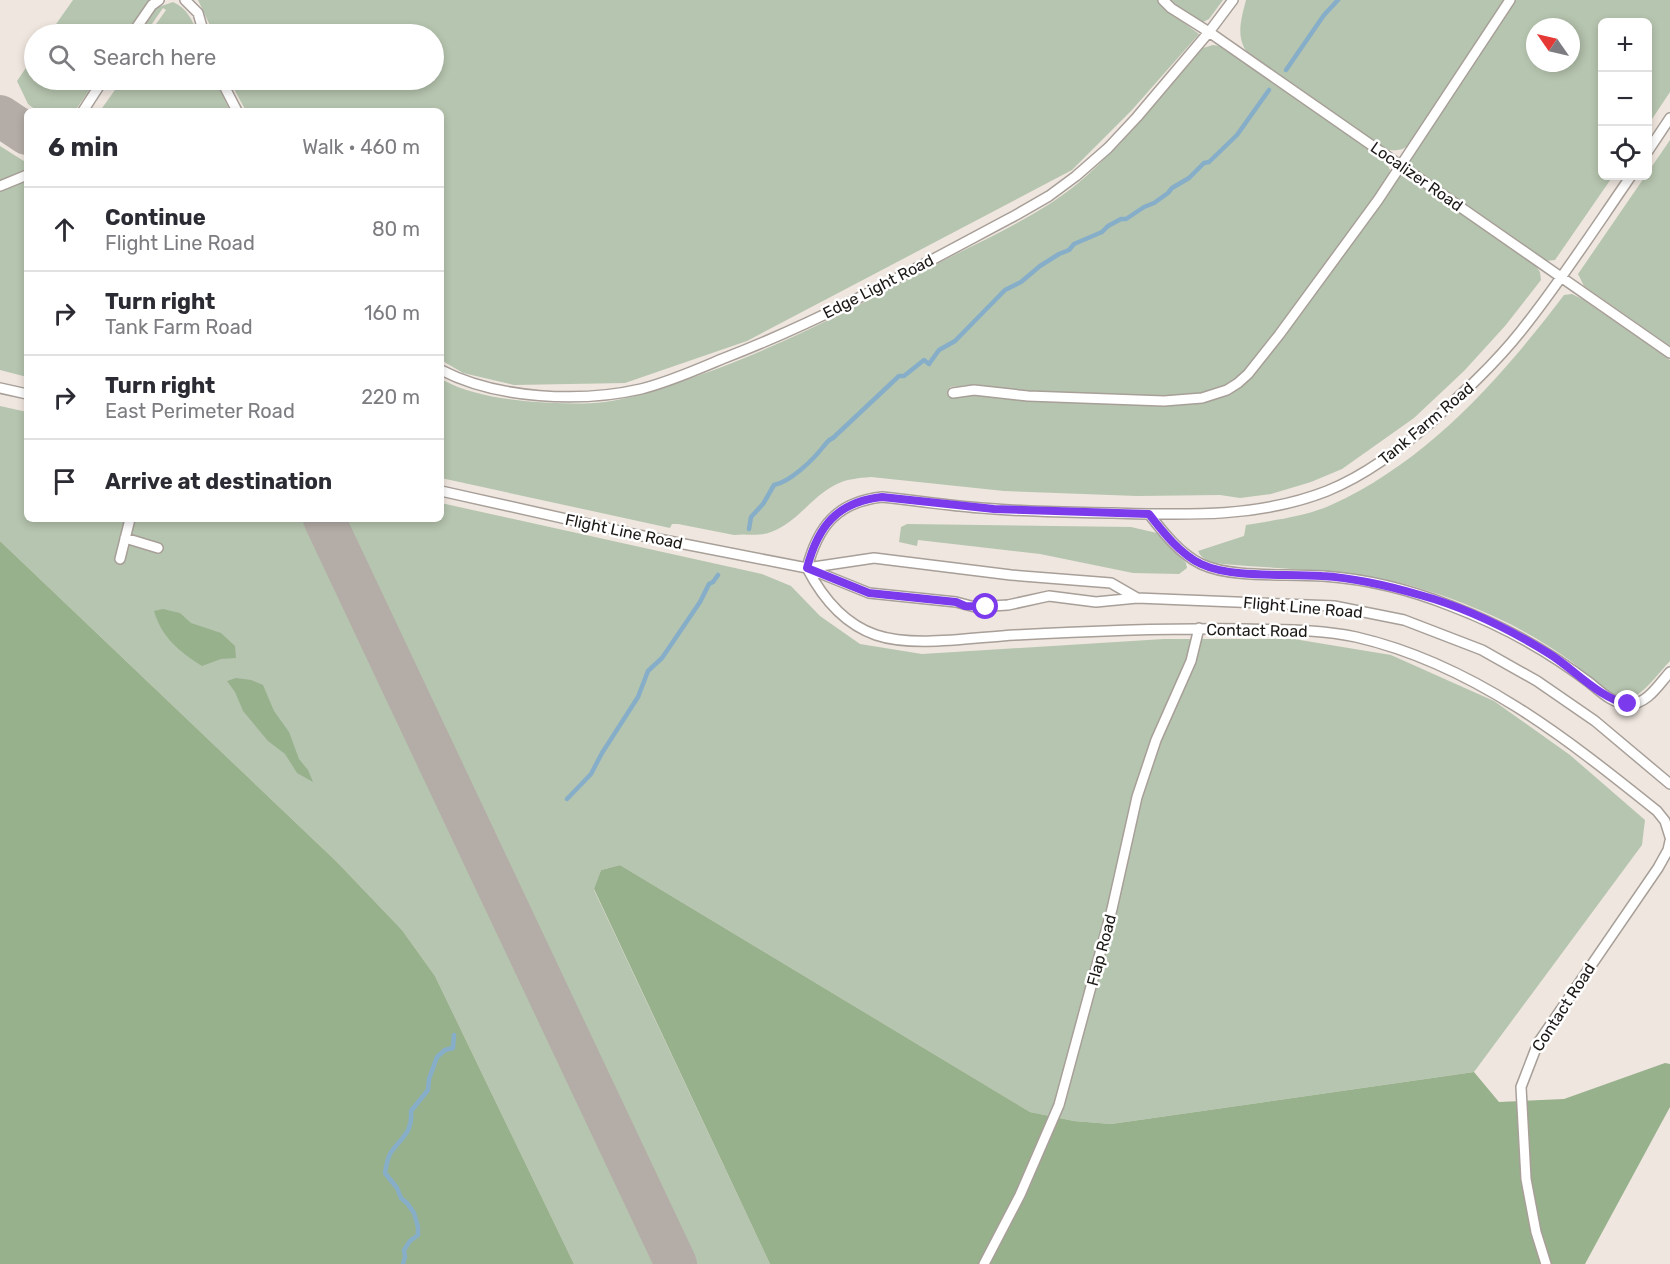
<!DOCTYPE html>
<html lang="en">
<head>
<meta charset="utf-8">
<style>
	body { margin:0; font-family:Rubik,sans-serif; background:#f7f7f7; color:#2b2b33 }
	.controls { position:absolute; right:18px; top:18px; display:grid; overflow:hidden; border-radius:9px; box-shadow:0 3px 9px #0003 }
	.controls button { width:54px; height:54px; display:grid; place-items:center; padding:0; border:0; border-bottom:2px solid #e1e1e2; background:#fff; color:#2b2b33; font:30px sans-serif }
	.compass { position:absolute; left:1526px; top:18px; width:54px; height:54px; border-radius:50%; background:#fff; box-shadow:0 3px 9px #0003; rotate:304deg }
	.stop { position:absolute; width:18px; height:18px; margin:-14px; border:4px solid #7c3aed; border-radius:50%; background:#fff }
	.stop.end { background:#7c3aed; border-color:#fff; box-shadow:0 2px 6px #0008 }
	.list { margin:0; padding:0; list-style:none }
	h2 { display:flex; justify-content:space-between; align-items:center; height:78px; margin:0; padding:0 24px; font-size:26px }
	h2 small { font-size:20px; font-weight:400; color:#7c7c81 }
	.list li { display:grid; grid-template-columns:39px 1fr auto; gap:18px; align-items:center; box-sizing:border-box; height:84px; padding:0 24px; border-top:2px solid #e1e1e2 }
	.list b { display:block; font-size:22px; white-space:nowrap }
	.list p { margin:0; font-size:20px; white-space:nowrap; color:#7c7c81 }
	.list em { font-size:20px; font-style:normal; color:#7c7c81 }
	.icon { flex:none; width:33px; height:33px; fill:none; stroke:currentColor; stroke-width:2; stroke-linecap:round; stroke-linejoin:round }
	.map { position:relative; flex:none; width:1670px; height:1264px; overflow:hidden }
	.search { position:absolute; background:#fff; box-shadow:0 3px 9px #0003; left:24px; top:24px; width:420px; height:66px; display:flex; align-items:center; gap:15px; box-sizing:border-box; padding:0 21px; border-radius:33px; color:#7c7c81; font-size:22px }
	.panel { position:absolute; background:#fff; box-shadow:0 3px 9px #0003; left:24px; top:108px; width:420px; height:414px; border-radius:9px }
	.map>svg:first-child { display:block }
</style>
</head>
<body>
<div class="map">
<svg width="1670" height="1264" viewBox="0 0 1670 1264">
	<rect width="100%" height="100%" fill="#efe6df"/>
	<path fill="#b6c5af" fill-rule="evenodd" d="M73 0H151L147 4 126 34H49Z
		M198 0H1158L1165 9 1199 34 1131 111 1072 170 747 341 625 383 514 385 463 373 441 360V111H246L229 80H434V34H214Z
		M1167 0H1223L1209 19 1201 23Z
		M1246 0H1504L1414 140C1405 150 1400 151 1386 150L1249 55C1235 38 1241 20 1246 0Z
		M1514 0H1670V92L1648 125V22H1602V176H1613L1555 260 1546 261 1539 258 1405 164 1426 136ZM1535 27H1571V63H1535Z
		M173 2C188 9 192 20 198 34H149L166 10 163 8 145 34H138L156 8Z
		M1213 45 1220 46 1384 158 1390 170 1389 177 1251 364 1228 385 1206 393 1177 397 1025 391 971 385 950 387 947 394 953 397 969 395 1084 403 1159 405 1202 403 1230 394 1248 380 1400 170 1535 265 1540 272 1541 280 1505 326 1464 371 1414 418 1342 469 1311 482 1271 494 1240 498 1220 495 1137 496 1004 491 871 477C858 478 846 479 835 485 811 497 797 523 771 532 759 537 747 533 734 535L678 524H672L670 528 441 478V379C466 393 496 398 524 401 551 403 579 405 605 402 637 397 667 387 697 376 777 348 852 309 927 269 976 243 1034 219 1077 184 1125 144 1162 95 1203 48Z
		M34 56V80H96L75 111H37L28 104 17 81Z
		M122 80H215L230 111H100Z
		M1670 140V346L1584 286 1578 274Z
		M0 146 27 163V377L0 370Z
		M1572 294 1582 299 1670 360V661C1660 671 1638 703 1623 699 1607 695 1585 672 1572 662 1552 648 1531 635 1510 624 1463 601 1411 582 1359 575 1314 569 1268 568 1223 564 1213 563 1202 561 1198 551L1244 536 1246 525C1274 520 1304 517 1331 505 1428 461 1501 378 1564 295Z
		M0 406 27 412V519H441V503L762 574 791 586 820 616 860 644 922 654 1164 639H1294L1391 655 1494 701 1570 755 1645 820 1642 845 1474 1072 1111 1124 1074 1121 1030 1112 620 865 601 870 594 890 770 1264H574L435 976 402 930 337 862 0 541Z
		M907 524 1131 527 1157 533 1186 563 1187 568 1179 574 1133 573 1040 554 918 540 917 546 899 542 901 527Z"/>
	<path fill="#98b18d" d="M0 541 337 862 402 930 435 976 574 1264H0Z
		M163 609 180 613 191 623 221 633 235 646 236 658 221 659 202 666C179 651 162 638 154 611Z
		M236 678 251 680 263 685 274 711 289 732 299 759 308 770 313 782 297 773 285 754 268 741 243 711 235 692 227 681Z
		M620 865 1030 1112 1074 1121 1111 1124 1474 1072 1499 1102 1564 1099 1665 1063 1670 1064V1107L1585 1264H770L594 889 601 870Z"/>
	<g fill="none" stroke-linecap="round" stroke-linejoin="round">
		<path stroke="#87aec9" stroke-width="4.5" d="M1286 70 1324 15 1338 0
			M749 529 751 517 763 504 774 485C790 482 813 460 823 447 827 443 827 440 833 438L899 376H904L924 360 929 364 939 350 955 341 1005 290 1021 282 1040 266 1059 254 1069 250 1074 244 1102 232 1108 226 1121 219H1126L1144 207 1154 203 1168 193 1172 188 1189 178 1204 163 1209 162 1237 135 1269 90
			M567 799 591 774 602 753 638 697 648 671 662 658 700 602 709 584 713 582 718 575
			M403 1264 405 1257 404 1250 410 1241 418 1235V1227L414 1213 407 1203 401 1198 397 1188 385 1173C386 1167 387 1160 390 1154 400 1138 413 1134 411 1111L428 1090 429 1079 437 1057 445 1050 453 1048 454 1035"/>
		<path stroke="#b4ada7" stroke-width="42" d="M0 116 27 134
			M324 519 676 1264"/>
		<defs>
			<path id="service" d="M185 0 198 13 204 34
				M1163 0 1171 8 1209 32 1670 353
				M132 34 152 5 159 0
				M221 80 237 111
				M83 111 103 80
				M1648 151 1670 118
				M0 186 27 175
				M441 370C497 399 580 403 641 389 669 382 696 370 722 359 824 320 920 266 1016 215L1049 196 1076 176 1108 148 1137 117 1209 32 1233 0
				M0 388 27 394
				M953 393 974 390 1028 396 1164 401 1202 398 1227 390 1238 383 1248 374 1279 335 1378 200 1510 0
				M441 491 638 535 807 568 869 593 956 602 975 607 1008 605 1049 596 1096 602 1137 598 1334 606 1404 620 1482 650 1537 681 1595 721 1670 784
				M1149 514C1163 532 1180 554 1201 564 1233 579 1287 573 1323 576 1366 579 1411 590 1451 606 1501 625 1547 650 1590 683 1601 692 1613 704 1628 704 1647 705 1659 684 1670 672
				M125 538 158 548
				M120 559 130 519
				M807 568C818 526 837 502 882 497 920 501 957 507 995 509 1034 512 1073 512 1113 513 1185 515 1258 518 1327 491 1366 475 1397 451 1429 424 1461 395 1494 365 1521 331 1561 281 1595 228 1631 176
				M807 568C822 597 844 624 876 635 914 648 975 637 1015 635 1091 631 1168 628 1244 629 1282 630 1319 629 1356 637 1473 664 1566 738 1657 811L1665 821 1670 837
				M807 568 874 558 1011 575 1111 583 1137 598
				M984 1264 1020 1195 1059 1105 1112 909 1137 797 1156 740 1191 661 1199 628
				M1546 1264 1536 1232 1526 1179 1521 1087 1538 1043 1658 868 1668 850 1670 841"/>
		</defs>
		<use href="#service" stroke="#a79f98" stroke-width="12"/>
		<use href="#service" stroke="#fff" stroke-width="9"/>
	</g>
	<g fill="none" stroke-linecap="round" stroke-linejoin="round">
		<path stroke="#7c3aed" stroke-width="8" d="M986 607 965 606 956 602 869 593 807 568C818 526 837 502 882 497L994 509 1149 514C1163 532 1180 554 1201 564 1233 579 1287 573 1322 576 1355 578 1389 586 1420 595 1464 607 1509 629 1548 653 1573 668 1600 699 1628 704"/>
	</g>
	<g text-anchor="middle" stroke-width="5" stroke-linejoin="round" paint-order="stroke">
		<g font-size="16" fill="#1b1815" stroke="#fff">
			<text transform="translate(1417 176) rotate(35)" y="6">Localizer Road</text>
			<text transform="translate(878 286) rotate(-27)" y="6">Edge Light Road</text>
			<text transform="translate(1426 423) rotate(-40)" y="6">Tank Farm Road</text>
			<text transform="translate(624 531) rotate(12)" y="6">Flight Line Road</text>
			<text transform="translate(1303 607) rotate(5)" y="6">Flight Line Road</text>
			<text transform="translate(1257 630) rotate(1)" y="6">Contact Road</text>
			<text transform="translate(1101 950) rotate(-75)" y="6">Flap Road</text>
			<text transform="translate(1563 1007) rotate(-57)" y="6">Contact Road</text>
		</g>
	</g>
</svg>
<div class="controls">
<button>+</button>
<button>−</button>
<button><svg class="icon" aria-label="locate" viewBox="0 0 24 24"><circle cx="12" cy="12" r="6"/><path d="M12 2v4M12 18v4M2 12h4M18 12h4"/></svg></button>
</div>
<svg class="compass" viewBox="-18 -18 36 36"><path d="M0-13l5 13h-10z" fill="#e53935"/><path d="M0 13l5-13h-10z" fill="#7c7c81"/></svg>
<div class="stop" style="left:986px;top:607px"></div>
<div class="stop end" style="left:1628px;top:704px"></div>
<div class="search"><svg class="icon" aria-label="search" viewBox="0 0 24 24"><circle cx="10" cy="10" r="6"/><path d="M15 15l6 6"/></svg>Search here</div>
<section class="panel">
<h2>6 min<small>Walk · 460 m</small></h2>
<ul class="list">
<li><svg class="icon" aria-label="ahead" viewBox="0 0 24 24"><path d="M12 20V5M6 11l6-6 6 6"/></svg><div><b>Continue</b><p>Flight Line Road</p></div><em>80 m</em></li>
<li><svg class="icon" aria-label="right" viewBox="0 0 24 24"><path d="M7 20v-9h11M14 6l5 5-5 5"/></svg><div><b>Turn right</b><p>Tank Farm Road</p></div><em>160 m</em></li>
<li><svg class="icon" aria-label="right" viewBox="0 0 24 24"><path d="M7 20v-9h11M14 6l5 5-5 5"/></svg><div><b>Turn right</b><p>East Perimeter Road</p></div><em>220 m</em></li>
<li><svg class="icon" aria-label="arrive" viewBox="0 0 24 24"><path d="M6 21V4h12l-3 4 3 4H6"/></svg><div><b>Arrive at destination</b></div></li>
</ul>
</section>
</div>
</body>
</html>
